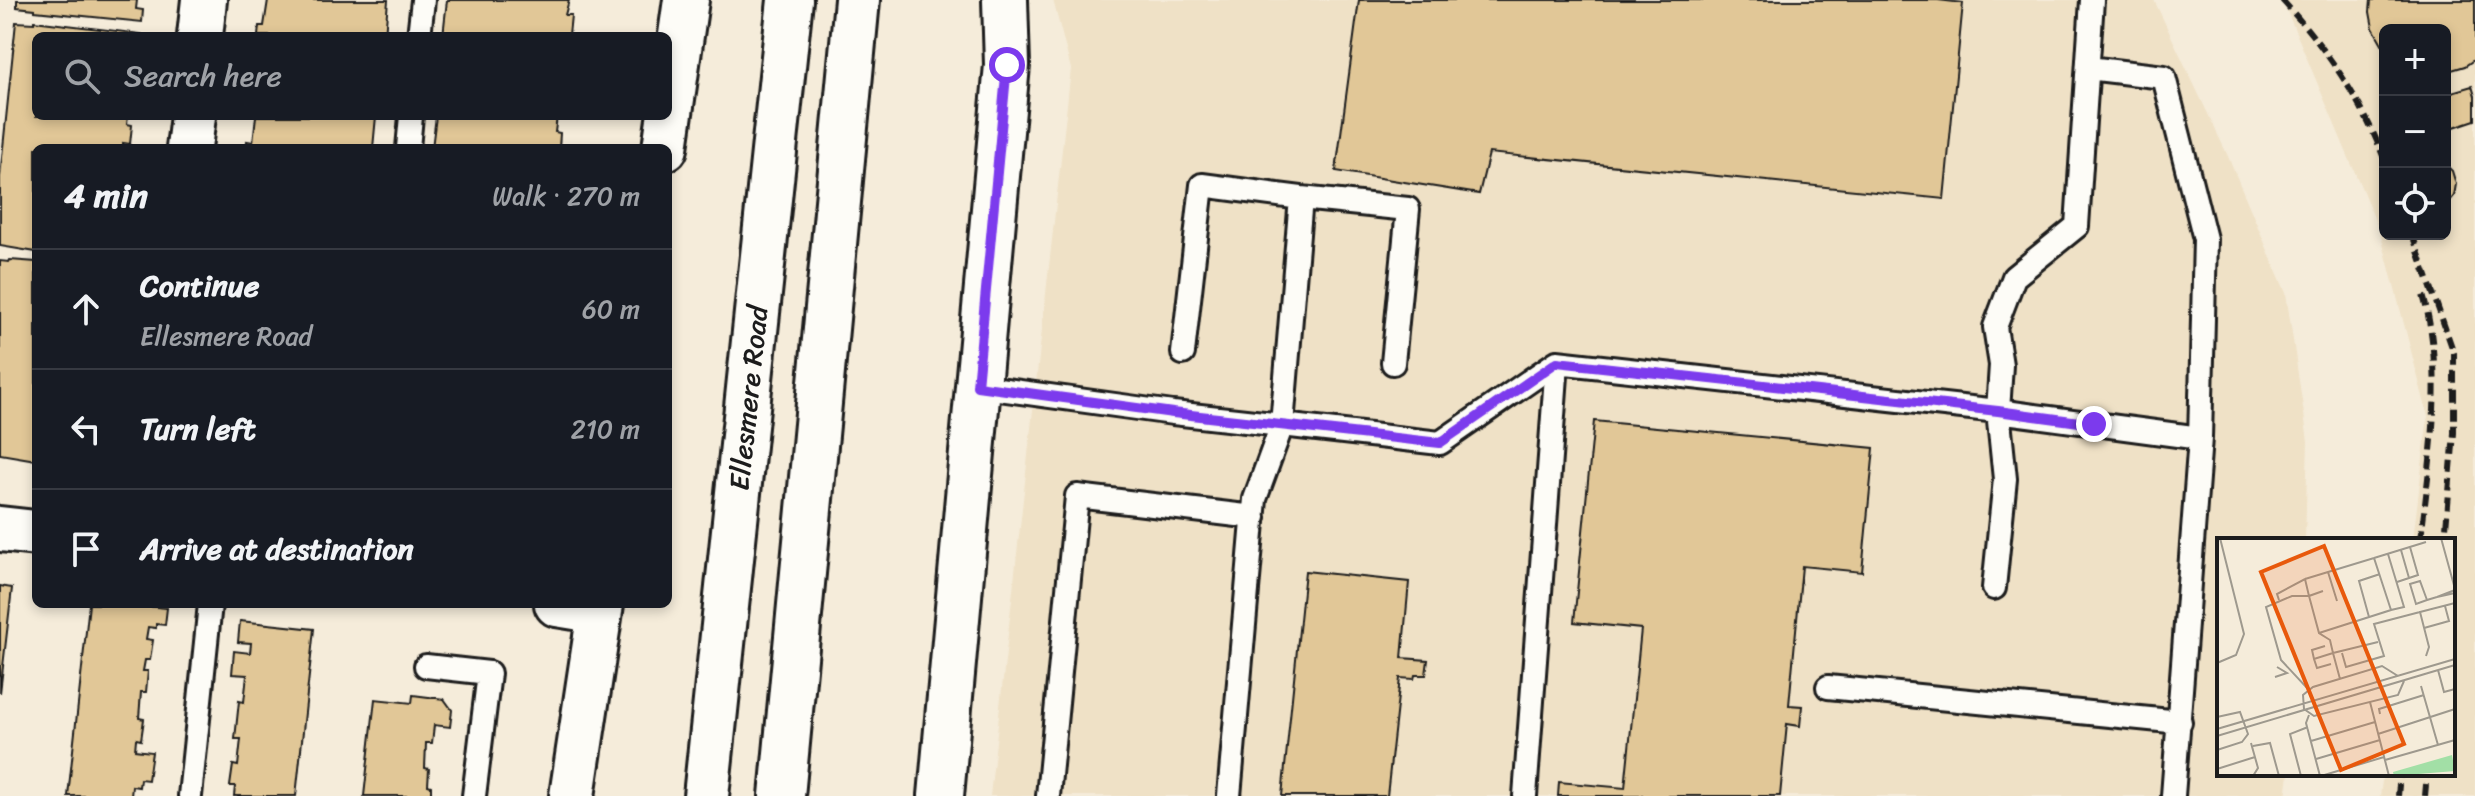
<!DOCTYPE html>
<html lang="en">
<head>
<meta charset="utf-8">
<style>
	body { margin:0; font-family:Sriracha,sans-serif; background:#242831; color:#f1f3f6 }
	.controls { position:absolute; right:24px; top:24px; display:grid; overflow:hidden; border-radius:12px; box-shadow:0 4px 12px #0003 }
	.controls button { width:72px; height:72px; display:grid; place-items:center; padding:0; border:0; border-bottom:2px solid #363941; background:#171b24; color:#f1f3f6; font:40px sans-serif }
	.stop { position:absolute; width:24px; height:24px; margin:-18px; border:6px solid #7c3aed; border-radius:50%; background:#fff }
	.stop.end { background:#7c3aed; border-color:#fff; box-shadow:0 2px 8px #0008 }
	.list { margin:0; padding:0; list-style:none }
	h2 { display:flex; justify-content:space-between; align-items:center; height:104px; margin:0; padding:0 32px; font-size:34px }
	h2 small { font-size:26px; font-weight:400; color:#9ea1a6 }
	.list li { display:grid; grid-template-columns:52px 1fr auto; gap:24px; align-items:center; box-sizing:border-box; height:120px; padding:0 32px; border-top:2px solid #363941 }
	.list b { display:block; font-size:30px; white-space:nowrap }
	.list p { margin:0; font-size:26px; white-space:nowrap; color:#9ea1a6 }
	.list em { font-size:26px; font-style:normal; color:#9ea1a6 }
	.icon { flex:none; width:44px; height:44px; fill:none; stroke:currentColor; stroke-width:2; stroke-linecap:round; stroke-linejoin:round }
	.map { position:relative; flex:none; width:2475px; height:796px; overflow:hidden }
	.search { position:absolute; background:#171b24; box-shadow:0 4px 12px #0003; left:32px; top:32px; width:640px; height:88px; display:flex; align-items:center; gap:20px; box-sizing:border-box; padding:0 28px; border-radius:12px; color:#9ea1a6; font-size:30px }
	.panel { position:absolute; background:#171b24; box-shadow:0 4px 12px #0003; left:32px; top:144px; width:640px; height:464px; border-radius:12px }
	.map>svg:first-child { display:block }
</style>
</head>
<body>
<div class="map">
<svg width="2475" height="796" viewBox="0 0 2475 796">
	<rect width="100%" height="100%" fill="#f5ecda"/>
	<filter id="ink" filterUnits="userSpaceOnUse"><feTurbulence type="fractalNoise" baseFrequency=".0125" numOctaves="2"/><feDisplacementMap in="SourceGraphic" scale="16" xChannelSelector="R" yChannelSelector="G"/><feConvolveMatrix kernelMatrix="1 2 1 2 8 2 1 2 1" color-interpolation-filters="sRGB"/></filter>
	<g filter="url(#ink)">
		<path fill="#efe1c6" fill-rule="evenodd" d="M1053 0H2154L2227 154 2286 293 2308 441 2305 540H2219V774H2289L2286 796H990L1071 69Z
			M2279 0H2475V796H2380L2383 774H2453V540H2413L2428 416 2380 232 2284 4ZM2385 30H2445V234H2385Z"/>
		<path fill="#e1c797" stroke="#1c1c1c" stroke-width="2" d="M17 0H137L136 9 143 10 142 22 35 11V9L17 7Z
			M268 0H388L385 36H258L259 26H264Z
			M447 0H569L565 15H571L569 35 443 36Z
			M1359 0H1938L1963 3 1944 199 1489 153 1479 194 1336 171Z
			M2371 0H2475V59L2465 66 2445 72V30H2385V49L2373 28 2370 12Z
			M34 21 141 34 140 36H36V116H128L127 124 132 125 130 144 123 143V148H36V252L0 246V177L16 22 34 23Z
			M2472 86 2475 96V120L2445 130V94Z
			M256 116H376L373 148H246L247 141 253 142Z
			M436 116H557L555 132 560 133 559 148H432Z
			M2445 164 2452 171 2456 184 2454 196 2445 207Z
			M10 260 36 262V460L0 454V261L9 262Z
			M1594 421 1874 448 1862 572 1802 566 1789 705 1802 706 1800 726 1787 724 1780 796H1558L1559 782 1625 788 1641 629 1574 622Z
			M1305 571 1409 582 1402 658 1428 660 1426 675H1415L1414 679 1400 678 1387 796H1282Z
			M0 586 12 588 0 693Z
			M89 604H126L167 608 165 625 156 624V628L148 627 146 639 153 640 150 660H145L143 671H148L146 692H141L139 718 144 719 141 740 136 739 135 750 152 752 148 780 140 779 139 787 132 786 131 796H68Z
			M240 621 314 629 296 796H234L235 786H230L233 765 238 766 241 739H235L239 701 244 702 247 675 232 674 234 651 250 653 251 643 238 642Z
			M413 695 444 699 452 710 450 727 434 725 432 743H426L425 768 429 769 428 785 431 786V796H364L375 699 412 703Z"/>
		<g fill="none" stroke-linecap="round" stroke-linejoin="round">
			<defs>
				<path id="lane" d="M419 36 423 0
					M2088 68 2164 77 2205 239 2200 438 1998 411 2001 365 1995 327 2014 277 2077 226 2092 0
					M408 148 411 116
					M1183 353 1202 185 1301 198
					M1393 363 1408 209 1301 198 1282 425 1440 443 1557 362 1998 411 2005 479 1994 588
					M977 386 1173 413 1282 425 1255 499 1229 796
					M426 666 489 673 474 796
					M1828 687 2180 722
					M190 796 210 604
					M1048 796 1077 496 1254 517
					M1525 796 1557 362
					M2173 796 2200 438"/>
				<path id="street" d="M200 36 204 0
					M189 148 193 116
					M665 148 686 0
					M0 529 36 533
					M557 604 600 611
					M572 796 601 604
					M941 796 1007 65 1005 0"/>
				<path id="secondary" d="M706 796 790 0
					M782 796 857 0"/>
			</defs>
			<use href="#lane" stroke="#1c1c1c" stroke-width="28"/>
			<use href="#street" stroke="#1c1c1c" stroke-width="50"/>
			<use href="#secondary" stroke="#1c1c1c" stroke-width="50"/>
			<use href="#lane" stroke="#fdfcf7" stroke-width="22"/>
			<use href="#street" stroke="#fdfcf7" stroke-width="44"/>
			<use href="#secondary" stroke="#fdfcf7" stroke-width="44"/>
			<path stroke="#1c1c1c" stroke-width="6" stroke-dasharray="12 6" stroke-linecap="butt" d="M2282 0C2326 48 2362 100 2385 161
				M2412 234 2454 353V433L2445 540
				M2421 540C2429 460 2446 375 2423 295
				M2398 796 2400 774
				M2425 796 2427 774"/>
		</g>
	</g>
	<g fill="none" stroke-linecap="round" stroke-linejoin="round" filter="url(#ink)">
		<path stroke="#7c3aed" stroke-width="10" d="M1007 65 977 386 1173 413 1440 443 1557 362 1998 411 2094 424"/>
	</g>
	<g text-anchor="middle" stroke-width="8" stroke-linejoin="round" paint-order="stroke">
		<g font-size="28" fill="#1c1c1c" stroke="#fdfcf7">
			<text transform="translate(748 398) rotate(-84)" y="10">Ellesmere Road</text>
		</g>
	</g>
	<g transform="translate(2217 538)">
		<rect width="238" height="238" fill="#f5ecda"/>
		<path d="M235 217 238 233 177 238 176 234Z" fill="#a2dfa6"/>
		<path fill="none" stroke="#9e998e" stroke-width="2" d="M224 0 238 51M184 12 192 40M171 16 187 69 174 72M157 20 209 4M111 34 120 63M88 41 157 20 174 72 102 95M180 44 201 37 193 9M238 52 220 59 238 55M106 53 92 58 102 95 113 102 116 115 97 121 95 112 108 108M62 62 60 56 88 41 92 58H75L49 69 64 122 91 151M210 62 203 43 193 46 199 66 210 62 220 59M152 79 142 43 163 36M207 90 232 83 228 68M125 115 129 129 167 118 157 86 203 74M209 118 212 109 203 74 238 65M97 121 100 130 114 126M0 125 19 117 27 96 3 0M221 132 227 154 238 151M181 138 165 128 96 149 86 157 87 171 97 178 181 157 187 143M58 139 70 135 60 129M123 141 116 115 161 104M204 148 221 207M153 164 172 238M163 176 162 171 207 157M92 177 89 185 103 238M0 179 23 174 31 196 25 204 0 212M0 191 238 121M161 196 238 171M0 198 238 127M94 203 158 184M34 205 41 230 36 238M36 208 53 205 62 238M99 221 163 202M168 222 238 202M0 231 38 219M84 238 73 196 91 189M104 238 167 219"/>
		<path fill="#e8590c" fill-opacity="0.15" stroke="#e8590c" stroke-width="4" d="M107 8 187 206 124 232 44 34Z"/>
		<rect width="238" height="238" fill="none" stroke="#1c1c1c" stroke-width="4"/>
	</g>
</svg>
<div class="controls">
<button>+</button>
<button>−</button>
<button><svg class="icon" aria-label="locate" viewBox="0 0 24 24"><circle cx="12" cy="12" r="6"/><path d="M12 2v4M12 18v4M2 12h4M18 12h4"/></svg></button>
</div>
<div class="stop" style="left:1007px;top:65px"></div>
<div class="stop end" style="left:2094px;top:424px"></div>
<div class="search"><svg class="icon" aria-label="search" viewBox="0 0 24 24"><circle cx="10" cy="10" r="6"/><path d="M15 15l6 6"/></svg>Search here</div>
<section class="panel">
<h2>4 min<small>Walk · 270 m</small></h2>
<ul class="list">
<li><svg class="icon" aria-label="ahead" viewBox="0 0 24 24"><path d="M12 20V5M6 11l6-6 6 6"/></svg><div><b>Continue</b><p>Ellesmere Road</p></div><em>60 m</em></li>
<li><svg class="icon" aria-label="left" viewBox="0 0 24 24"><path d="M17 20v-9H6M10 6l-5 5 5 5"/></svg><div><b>Turn left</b></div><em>210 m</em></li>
<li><svg class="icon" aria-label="arrive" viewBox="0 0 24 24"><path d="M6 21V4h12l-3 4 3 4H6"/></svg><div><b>Arrive at destination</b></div></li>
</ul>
</section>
</div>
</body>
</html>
